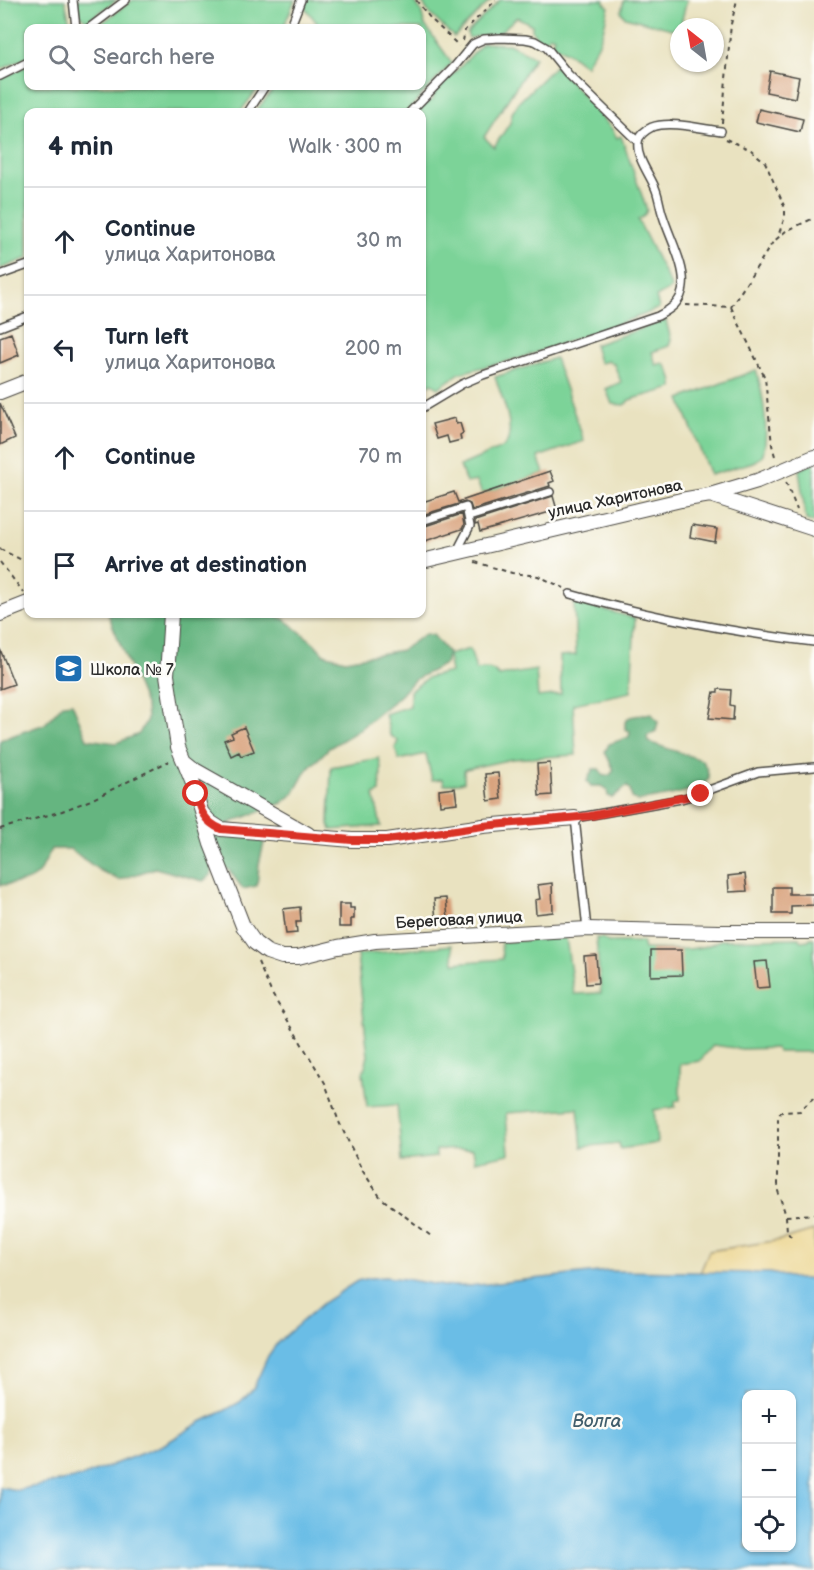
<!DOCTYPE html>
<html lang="en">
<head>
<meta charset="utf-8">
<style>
	body { margin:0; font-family:"Balsamiq Sans",sans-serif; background:#f2f2f3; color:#1f2937 }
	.controls { position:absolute; right:18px; bottom:18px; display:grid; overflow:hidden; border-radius:12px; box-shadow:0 2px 4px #0004 }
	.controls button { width:54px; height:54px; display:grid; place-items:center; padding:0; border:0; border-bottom:2px solid #e0e1e3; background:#fff; color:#1f2937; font:30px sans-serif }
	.compass { position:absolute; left:670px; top:18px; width:54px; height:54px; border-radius:50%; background:#fff; box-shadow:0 2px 4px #0004; rotate:329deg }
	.stop { position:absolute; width:18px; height:18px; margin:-14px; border:4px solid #d93025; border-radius:50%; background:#fff }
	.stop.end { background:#d93025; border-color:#fff; box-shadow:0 2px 6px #0008 }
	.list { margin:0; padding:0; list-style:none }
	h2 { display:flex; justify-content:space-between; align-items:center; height:78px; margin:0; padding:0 24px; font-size:26px }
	h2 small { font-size:20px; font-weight:400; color:#747a83 }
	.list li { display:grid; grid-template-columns:39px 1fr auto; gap:18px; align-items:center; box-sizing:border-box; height:108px; padding:0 24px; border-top:2px solid #e0e1e3 }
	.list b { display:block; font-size:22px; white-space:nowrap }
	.list p { margin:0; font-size:20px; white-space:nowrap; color:#747a83 }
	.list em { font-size:20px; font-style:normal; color:#747a83 }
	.icon { flex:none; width:33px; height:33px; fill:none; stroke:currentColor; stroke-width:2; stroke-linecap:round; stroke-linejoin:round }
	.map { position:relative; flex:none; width:814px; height:1570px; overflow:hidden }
	.search { position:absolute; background:#fff; box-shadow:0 2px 4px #0004; left:24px; top:24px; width:402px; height:66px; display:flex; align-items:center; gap:15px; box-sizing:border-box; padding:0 21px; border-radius:12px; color:#747a83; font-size:22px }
	.panel { position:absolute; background:#fff; box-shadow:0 2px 4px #0004; left:24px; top:108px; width:402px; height:510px; border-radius:12px }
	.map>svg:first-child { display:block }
</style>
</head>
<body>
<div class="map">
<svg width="814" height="1570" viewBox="0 0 814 1570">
	<rect width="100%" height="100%" fill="#fdfcf7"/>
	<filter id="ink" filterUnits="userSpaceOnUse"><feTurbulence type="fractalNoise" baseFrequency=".0167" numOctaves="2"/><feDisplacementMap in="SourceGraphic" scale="12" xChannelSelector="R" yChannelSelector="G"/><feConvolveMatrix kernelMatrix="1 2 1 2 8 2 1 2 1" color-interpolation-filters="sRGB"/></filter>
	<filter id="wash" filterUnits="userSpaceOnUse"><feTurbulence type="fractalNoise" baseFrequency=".008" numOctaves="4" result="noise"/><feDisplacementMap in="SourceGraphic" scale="24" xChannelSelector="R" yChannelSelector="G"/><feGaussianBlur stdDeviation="1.35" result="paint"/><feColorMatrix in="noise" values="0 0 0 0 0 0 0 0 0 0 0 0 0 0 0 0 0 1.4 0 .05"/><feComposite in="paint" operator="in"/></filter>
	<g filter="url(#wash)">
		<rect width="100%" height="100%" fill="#e9e2c0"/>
		<path fill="#7cd398" stroke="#547f62" stroke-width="1.5" d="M0 0H65L71 28H28V57L0 70Z
			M76 0H117L87 21C79 16 76 9 76 0Z
			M133 0H295L283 28H95Z
			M305 0H413L421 10 424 24 452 63 406 112H255L276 86H422V28H315L317 23 303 5Z
			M420 0H491L454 37 430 14Z
			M500 0H605L604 3 609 7C605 20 604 32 598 45 594 53 588 57 586 66L573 56 552 44 554 37 549 35 546 41 536 37 532 30V25L517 17 499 33 469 38 467 33Z
			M624 0H687L680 27 672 29 625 17 621 12Z
			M483 43 509 44 535 57 484 137 494 147 510 123 512 113 519 102 556 65 612 129 617 138 621 136 647 210 644 216 638 220 672 288 656 297 659 308 643 315 520 358 460 373 438 388 432 383 422 390V112H416L427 102 433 100 434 94Z
			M28 65V86H260L240 112H28V258L0 269V79Z
			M666 320 671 340 669 346 652 352 656 365 663 363C670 369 674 380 673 388L629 400 625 405 612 404 606 389 621 382 614 364 608 361 601 363 599 362 594 345Z
			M555 358 584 441 538 457 544 473 482 494 477 481 466 483 460 466 504 447C518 431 501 396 495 377Z
			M756 370C763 393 770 433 762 457L753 462 710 475 680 399Z
			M814 462V523L806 520 799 470Z
			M574 602 635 618 631 692 573 704 576 755 512 759 466 769 464 770V782L444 785 443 779 432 780 426 754 399 760 395 748 398 741 390 735 385 714 410 706V691L429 677 451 672 448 655 470 649 476 670C486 669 491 667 499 676L536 670 538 697 561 694 560 656 576 655Z
			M379 758 381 768 380 792 374 795 381 826 331 830 329 824 331 767Z
			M566 938 574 994 601 993 596 938H602L608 942H642L644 949C669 949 699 953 720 940L799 938 801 941 809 940 810 938H814V1052H778L775 1048 742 1049 713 1045 700 1061 680 1064V1100L675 1101V1107L654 1110 657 1143 620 1149 619 1143 582 1147 578 1108 506 1113 509 1154 475 1161 473 1149 436 1150V1157L402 1161 397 1105 367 1107 363 1073 368 1056 357 955 452 945 454 963 502 959 501 942Z"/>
		<path fill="#65b580" stroke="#487056" stroke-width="1.5" d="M108 614H271L284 619 314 643 324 654 345 660 402 650 425 634 433 635 448 653 445 664 414 680 401 695 356 732 329 748 306 771 293 794 282 803 227 824 248 831 264 843 259 864 257 886 243 889 229 870 214 862 211 875 203 881 155 868 119 880 99 870 70 849H51C38 880 33 882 0 885V740L45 724 63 704 72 703 87 739 116 743 139 734 147 719 146 707Z
			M651 713 658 722 656 731 647 736 648 742 702 760 707 769 709 779C695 794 657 797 637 801L632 798 630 790 627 786 612 798 608 796 607 790 601 786H591L587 781 593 769H599L604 776 610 775 614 770 605 752 609 744 629 737 630 731 625 729V722L630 717Z"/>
		<path fill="#eeda9e" stroke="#8c8264" stroke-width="1.5" d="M814 1230V1279H798L770 1273H700L709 1251 780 1240Z"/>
		<path fill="#6bbde6" stroke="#4b7488" stroke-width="1.5" fill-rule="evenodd" d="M608 1271 770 1273 798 1279H814V1570H0V1487L17 1490 81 1477 163 1445 201 1422 224 1411 240 1402 253 1389 268 1356 278 1342 323 1303 357 1281 370 1278 385 1277 405 1279 444 1286H468ZM746 1394H792V1548H746Z"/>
		<g id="blocks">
			<path fill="#d69b73" d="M770 71 799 77 795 98 766 92Z
				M759 109 803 119 800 132 756 122Z
				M11 333 19 355 0 363V337Z
				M0 403 15 438 0 445Z
				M455 418 456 424 460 423 463 433 460 435 461 440 449 443 447 436 437 439 432 424Z
				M550 471 554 481 549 483 550 486 472 510 470 504 465 502 422 515V502L454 492 458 502Z
				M553 496 557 510 480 532 478 524 475 525V521Z
				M462 514 464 525 462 529 422 542V527Z
				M692 525 717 529 715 542 690 537Z
				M0 649 14 684 0 689Z
				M718 689 731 690 730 705 734 706 733 720 709 718 714 692H718Z
				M244 727 254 751 241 756 239 752 231 756 224 740 233 737 231 733Z
				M550 763 552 795 539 796 537 764Z
				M498 773 501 799 488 801 485 774Z
				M455 788 457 803 440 805 439 790Z
				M745 874 747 891 729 892 728 876Z
				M552 883 553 912 536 914 535 900 540 899 538 885Z
				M773 887H789V894H814V905L791 906V914H773Z
				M446 898 448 919 436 920 434 899Z
				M339 904H350V908H354V919H351V927H339Z
				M300 907 301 922H296L297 933 286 934 283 909Z
				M651 950H681L682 975 651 976Z
				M596 955 598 983 586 984 584 956Z
				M767 961 770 987 757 988 754 962Z"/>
		</g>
	</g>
	<g filter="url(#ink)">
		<use href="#blocks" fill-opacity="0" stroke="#484641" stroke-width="1.5"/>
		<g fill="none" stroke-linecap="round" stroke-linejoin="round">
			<defs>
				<path id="service" d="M73 0 76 28
					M89 28 126 0
					M290 28 301 0
					M0 76 28 62
					M248 112 265 86
					M410 112 455 66 473 44 484 39 500 38 525 39 535 41 547 48 568 74 638 142
					M0 275 28 265
					M0 327 28 316
					M422 408 462 384 483 375 658 316C671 309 682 302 683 286 686 267 669 236 663 216 660 208 659 198 656 190 651 176 636 158 638 143 638 135 646 130 652 127 669 120 703 129 721 131
					M469 517 550 492
					M422 521 466 507 470 526 457 551
					M570 594C650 617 732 632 814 642
					M587 929 575 818 681 799 701 793 758 772 814 767"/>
				<path id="minor" d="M0 392 28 381
					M710 495 757 481 814 457
					M422 561 681 500 710 495 814 529
					M0 614 28 603
					M171 614 167 675 178 747 192 781 211 844 243 926 255 943 267 952 282 957H298L338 947 375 941 587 929 719 932H814
					M185 762 195 770 308 834
					M202 813 210 822 221 829 352 840H387L483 826 575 818"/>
			</defs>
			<use href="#service" stroke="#484641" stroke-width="10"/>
			<use href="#minor" stroke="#484641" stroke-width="16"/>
			<path stroke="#484641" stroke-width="2" stroke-dasharray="4.5 4.5" stroke-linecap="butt" d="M416 0 430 18 459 46
				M463 41 465 30 496 0
				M722 123 731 24 737 0
				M726 139 751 150 765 162 785 208V217L778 236
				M686 305 731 307
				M731 307 765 378 772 445 776 460
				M731 307 773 242 786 231 814 218
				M786 482 797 510
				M0 549 28 563
				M0 562 24 593
				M475 562 512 573 538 576 564 588
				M0 829 62 811 91 800 169 761
				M258 962 272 994 325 1083 339 1122 362 1170 381 1198 431 1236
				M786 1216 814 1214
				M791 1237 787 1232 786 1216 778 1191V1116L781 1112 800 1111 814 1097"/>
			<use href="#service" stroke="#fff" stroke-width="7"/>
			<use href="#minor" stroke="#fff" stroke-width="14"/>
		</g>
	</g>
	<g fill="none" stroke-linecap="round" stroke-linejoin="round" filter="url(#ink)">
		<path stroke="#d93025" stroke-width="8" d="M196 794C200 810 204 822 221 829L352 840H387L483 826 590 816 701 794"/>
	</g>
	<defs>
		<symbol id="school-square" viewBox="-11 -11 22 22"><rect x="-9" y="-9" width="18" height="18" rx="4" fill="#1f6fb2" stroke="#fdfcf7"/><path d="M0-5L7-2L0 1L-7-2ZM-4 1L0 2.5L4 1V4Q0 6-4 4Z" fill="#fff"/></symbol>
	</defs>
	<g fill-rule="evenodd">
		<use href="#school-square" x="52" y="652" width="33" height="33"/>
	</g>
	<g text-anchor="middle" stroke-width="5" stroke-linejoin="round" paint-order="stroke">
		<g font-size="16" fill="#2b2b2b" stroke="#fdfcf7">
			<text transform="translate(615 498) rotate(-12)" y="6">улица Харитонова</text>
			<text transform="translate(459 919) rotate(-3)" y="6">Береговая улица</text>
		</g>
		<g font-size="16" fill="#2b2b2b" stroke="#fdfcf7" text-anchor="start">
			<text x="90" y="675">Школа № 7</text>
		</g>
		<g font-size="18" font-style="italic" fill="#415e6c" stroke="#fdfcf7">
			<text x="597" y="1427">Волга</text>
		</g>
	</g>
</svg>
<div class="controls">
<button>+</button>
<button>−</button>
<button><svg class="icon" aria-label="locate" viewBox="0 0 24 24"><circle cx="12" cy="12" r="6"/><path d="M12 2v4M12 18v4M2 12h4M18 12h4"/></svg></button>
</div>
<svg class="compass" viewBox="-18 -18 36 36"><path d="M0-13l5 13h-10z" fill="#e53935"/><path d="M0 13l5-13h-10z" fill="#747a83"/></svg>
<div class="stop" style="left:196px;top:794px"></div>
<div class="stop end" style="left:701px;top:794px"></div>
<div class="search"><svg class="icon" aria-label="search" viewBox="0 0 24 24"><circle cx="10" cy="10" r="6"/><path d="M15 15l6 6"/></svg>Search here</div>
<section class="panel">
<h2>4 min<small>Walk · 300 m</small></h2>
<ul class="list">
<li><svg class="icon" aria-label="ahead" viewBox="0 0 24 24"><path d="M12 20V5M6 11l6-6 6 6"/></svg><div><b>Continue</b><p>улица Харитонова</p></div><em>30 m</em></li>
<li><svg class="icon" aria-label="left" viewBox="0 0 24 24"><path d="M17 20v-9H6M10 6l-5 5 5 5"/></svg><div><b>Turn left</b><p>улица Харитонова</p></div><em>200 m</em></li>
<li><svg class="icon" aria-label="ahead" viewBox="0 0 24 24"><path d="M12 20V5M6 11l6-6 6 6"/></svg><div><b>Continue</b></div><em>70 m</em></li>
<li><svg class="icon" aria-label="arrive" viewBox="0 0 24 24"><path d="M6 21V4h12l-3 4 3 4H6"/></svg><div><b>Arrive at destination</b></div></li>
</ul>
</section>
</div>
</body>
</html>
